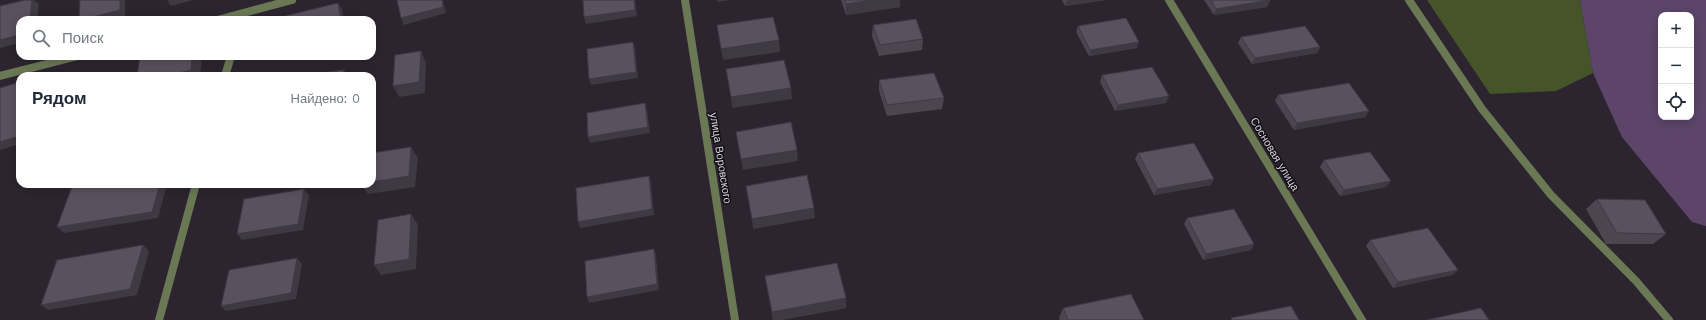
<!DOCTYPE html>
<html lang="ru">
<head>
<meta charset="utf-8">
<style>
	body { margin:0; font-family:"Work Sans",sans-serif; background:#f6f6f7; color:#1f2937 }
	.controls { position:absolute; right:12px; top:12px; display:grid; overflow:hidden; border-radius:8px; box-shadow:0 2px 10px #0003 }
	.controls button { width:36px; height:36px; display:grid; place-items:center; padding:0; border:0; border-bottom:1px solid #e0e1e3; background:#fff; color:#1f2937; font:20px sans-serif }
	.list { margin:0; padding:0; list-style:none }
	h2 { display:flex; justify-content:space-between; align-items:center; height:52px; margin:0; padding:0 16px; font-size:17px }
	h2 small { font-size:13px; font-weight:400; color:#747a83 }
	.icon { flex:none; width:22px; height:22px; fill:none; stroke:currentColor; stroke-width:2; stroke-linecap:round; stroke-linejoin:round }
	.map { position:relative; flex:none; width:1706px; height:320px; overflow:hidden }
	.search { position:absolute; background:#fff; box-shadow:0 2px 10px #0003; left:16px; top:16px; width:360px; height:44px; display:flex; align-items:center; gap:10px; box-sizing:border-box; padding:0 14px; border-radius:12px; color:#747a83; font-size:15px }
	.panel { position:absolute; background:#fff; box-shadow:0 2px 10px #0003; left:16px; top:72px; width:360px; height:116px; border-radius:12px }
	.map>svg:first-child { display:block }
</style>
</head>
<body>
<div class="map">
<svg width="1706" height="320" viewBox="0 0 1706 320">
	<rect width="100%" height="100%" fill="#2c2530"/>
	<path fill="#46542a" d="M1427 0H1580L1593 73 1556 91 1490 94Z"/>
	<path fill="#5c4569" fill-rule="evenodd" d="M1580 0H1706V226L1692 222 1622 137 1593 73ZM1661 15H1691V117H1661Z"/>
	<g fill="none" stroke-linecap="round" stroke-linejoin="round">
		<path stroke="#6b7854" stroke-width="8" d="M685 0 735 320
			M1169 0 1362 320
			M1409 0 1482 109 1551 195 1636 281 1669 320
			M217 20 292 0
			M0 76 78 56
			M225 76 231 56
			M159 320 196 184"/>
	</g>
	<path fill="#4d4651" d="M841 0H900V7L846 15Z
		M1062 0H1106L1065 6Z
		M1204 0H1270L1267 7 1214 15Z
		M873 25 923 39 922 50 879 56 872 36Z
		M1078 26 1137 48 1089 56 1076 32Z
		M1241 37 1320 47 1317 53 1252 64 1238 43Z
		M1102 75 1166 103 1115 111 1100 82Z
		M879 80 944 98 942 109 887 116 879 91Z
		M1278 95 1369 111 1365 117 1294 130 1275 101Z
		M1138 153 1211 185 1154 195 1135 159Z
		M1324 160 1391 181 1386 187 1340 196 1320 167Z
		M1597 199 1666 234 1653 244H1606L1586 209Z
		M1187 218 1254 244 1251 250 1203 260 1184 224Z
		M1370 240 1458 270 1452 275 1393 288 1366 246Z
		M765 276 846 308 781 320H773Z
		M1063 308 1144 320H1060L1059 318Z"/>
	<path fill="#3e3942" d="M32 0H34L39 4 37 20H30Z
		M120 0H125V17L112 20H81Z
		M167 0H193L171 6Z
		M442 0H443L446 13 404 25 401 18Z
		M634 0H635L637 16 586 24 584 17Z
		M717 0H731L717 2Z
		M873 0H900V7L846 15V4Z
		M1067 0H1106L1065 6Z
		M1270 0 1267 7 1214 15 1216 9Z
		M338 3 342 9 344 20H341Z
		M20 35V43L0 48V40Z
		M779 40 780 52 723 60 721 49Z
		M633 42 635 48 638 78 591 85 589 79Z
		M1139 42 1137 48 1089 56 1090 50Z
		M1320 47 1317 53 1252 64 1255 58Z
		M421 51 426 63 425 93 399 97 393 86Z
		M192 56H202L200 76H166Z
		M344 70 348 76H343Z
		M791 88 792 99 732 108 731 97Z
		M1169 96 1166 103 1115 111 1118 105Z
		M645 103 647 110 650 133 590 143 588 137Z
		M1369 111 1365 117 1294 130 1297 123Z
		M20 136V144L0 150V142Z
		M411 147 418 158 415 187 368 194 361 184H372V182Z
		M797 150 798 161 743 170 741 159Z
		M649 176 651 182 654 215 580 228 578 222Z
		M1214 179 1211 185 1154 195 1157 189Z
		M1391 181 1386 187 1340 196 1344 190Z
		M160 184H167L158 218 64 233 57 227Z
		M304 189 309 195 303 230 242 240 237 234Z
		M814 208 815 218 753 229 752 219Z
		M411 214 418 225 416 269 381 275 374 265Z
		M1254 244 1251 250 1203 260 1206 254Z
		M143 245 149 251 137 295 48 310 41 305Z
		M654 249 656 255 659 290 589 303 587 297Z
		M297 258 302 264 296 299 226 311 221 306Z
		M1458 270 1452 275 1393 288 1398 282Z
		M846 298V308L781 320H773L772 312Z"/>
	<path fill="#59515e" stroke="#3e3942" d="M25 0H32L30 20H20V35L0 40V6Z
		M80 0H120V10L81 20H79Z
		M397 0H442L443 7 401 18Z
		M583 0H634L635 10 584 17Z
		M845 0H873L846 4Z
		M1211 0H1270L1216 9Z
		M338 3 341 20H286L285 16Z
		M773 17 779 40 721 49 717 25Z
		M1126 18 1139 42 1090 50 1078 26Z
		M916 19 923 39 880 45 873 25Z
		M1305 26 1320 47 1255 58 1241 37Z
		M633 42 636 72 589 79 587 49Z
		M421 51 419 82 393 86 395 55Z
		M140 56H192L191 70 166 76H137Z
		M784 60 791 88 731 97 726 69Z
		M1152 67 1169 96 1118 105 1102 75Z
		M344 70 343 76H301Z
		M934 73 944 98 887 105 879 80Z
		M20 82V136L0 142V88Z
		M1349 83 1369 111 1297 123 1278 95Z
		M645 103 648 127 588 137 587 113Z
		M791 122 797 150 741 159 736 132Z
		M1194 143 1214 179 1157 189 1138 153Z
		M411 147 409 176 372 182V153Z
		M1370 152 1391 181 1344 190 1324 160Z
		M807 175 814 208 752 219 746 186Z
		M649 176 652 209 578 222 576 188Z
		M73 184H160L152 212 57 227Z
		M304 189 298 224 237 234 244 199Z
		M1597 199 1645 200 1666 234 1617 233Z
		M1234 209 1254 244 1206 254 1187 218Z
		M411 214 409 259 374 265 378 220Z
		M1428 228 1458 270 1398 282 1370 240Z
		M143 245 130 289 41 305 57 260Z
		M654 249 657 284 587 297 585 261Z
		M297 258 291 293 221 306 229 270Z
		M837 263 846 298 772 312 765 276Z
		M1131 294 1144 320H1068L1063 308Z
		M1291 306 1299 320H1232L1231 318Z
		M1481 308 1489 320H1427Z"/>
	<g text-anchor="middle" stroke-width="3" stroke-linejoin="round" paint-order="stroke">
		<g font-size="11" fill="#d8d3db" stroke="#131015">
			<text transform="translate(1275 154) rotate(59)" y="4">Сосновая улица</text>
			<text transform="translate(721 158) rotate(81)" y="4">улица Воровского</text>
		</g>
	</g>
</svg>
<div class="controls">
<button>+</button>
<button>−</button>
<button><svg class="icon" aria-label="locate" viewBox="0 0 24 24"><circle cx="12" cy="12" r="6"/><path d="M12 2v4M12 18v4M2 12h4M18 12h4"/></svg></button>
</div>
<div class="search"><svg class="icon" aria-label="search" viewBox="0 0 24 24"><circle cx="10" cy="10" r="6"/><path d="M15 15l6 6"/></svg>Поиск</div>
<section class="panel">
<h2>Рядом<small>Найдено: 0</small></h2>
<ul class="list">
</ul>
</section>
</div>
</body>
</html>
